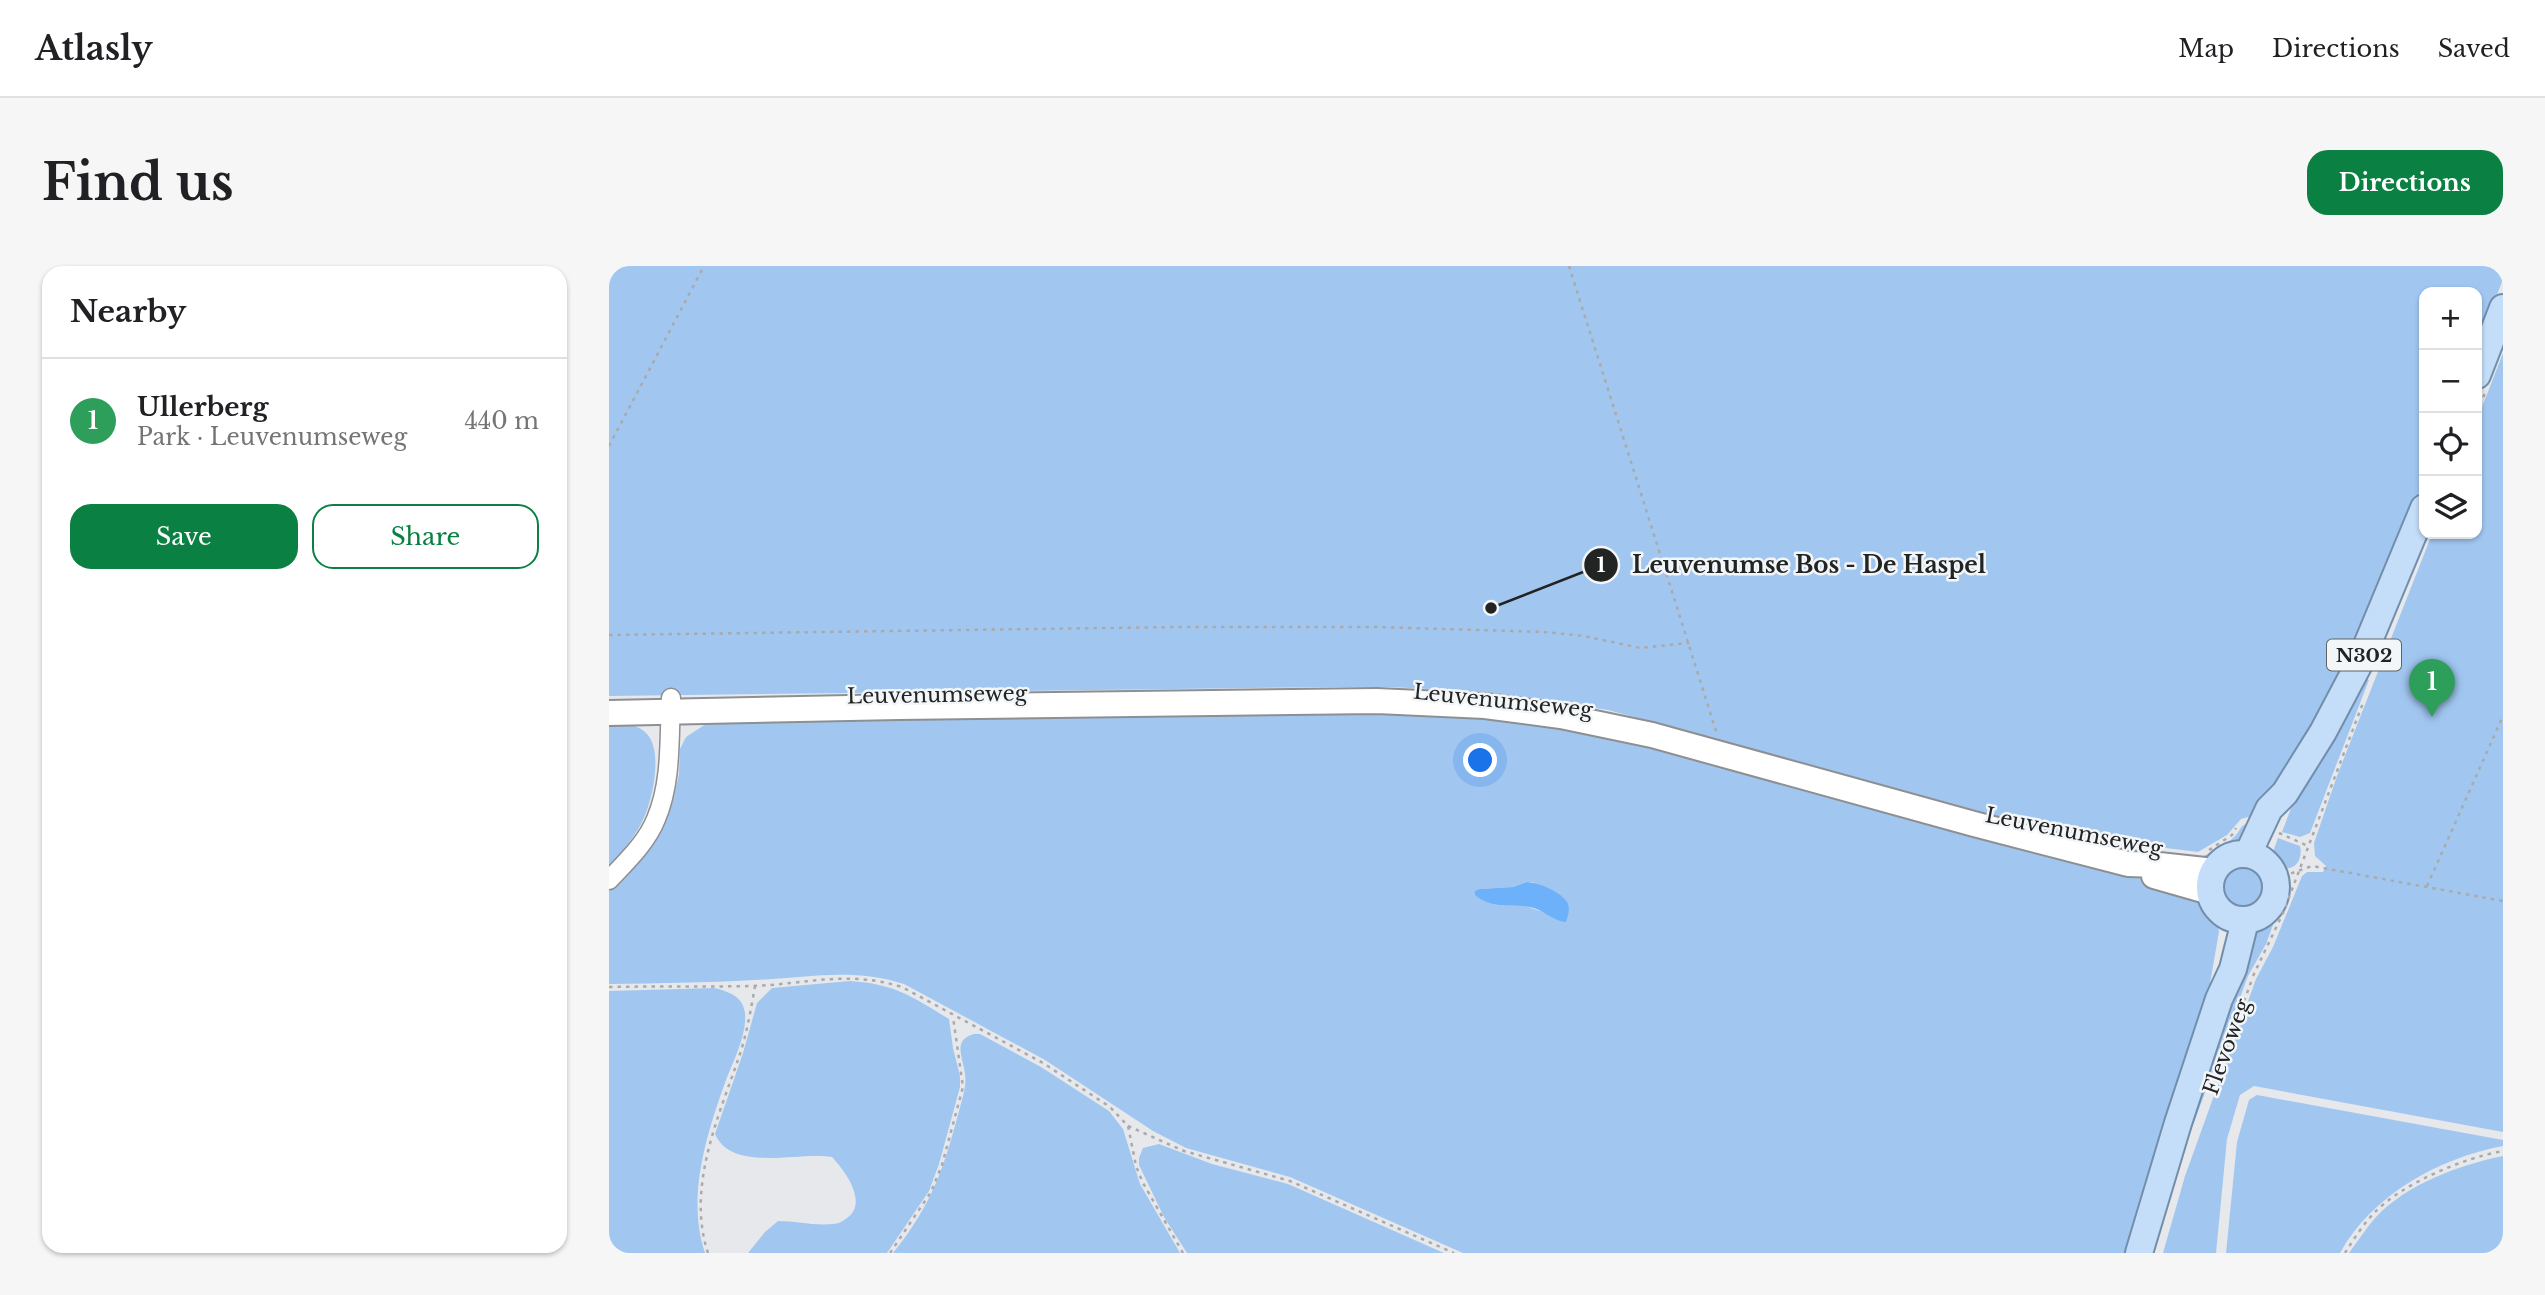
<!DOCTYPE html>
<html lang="en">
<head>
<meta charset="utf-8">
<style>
	body { margin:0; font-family:"Libre Baskerville",serif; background:#f6f6f6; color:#202124 }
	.controls { position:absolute; right:21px; top:21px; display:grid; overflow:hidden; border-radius:14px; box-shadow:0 2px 5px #0004 }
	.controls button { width:63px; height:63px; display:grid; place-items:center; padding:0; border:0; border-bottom:2px solid #e0e0e0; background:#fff; color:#202124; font:35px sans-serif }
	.you { position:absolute; left:872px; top:495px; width:24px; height:24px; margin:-18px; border:5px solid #fff; border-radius:50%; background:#1a73e8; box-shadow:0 0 0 10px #1a73e833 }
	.badge { display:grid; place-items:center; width:46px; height:46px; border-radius:50%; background:#0b8043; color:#fff; font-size:23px; font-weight:700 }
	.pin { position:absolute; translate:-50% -58px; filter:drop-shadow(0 2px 4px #0008) }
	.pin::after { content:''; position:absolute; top:37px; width:24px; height:21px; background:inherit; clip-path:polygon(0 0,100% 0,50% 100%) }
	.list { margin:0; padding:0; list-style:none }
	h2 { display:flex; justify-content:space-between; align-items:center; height:91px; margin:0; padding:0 28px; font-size:30px }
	h2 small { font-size:23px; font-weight:400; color:#757577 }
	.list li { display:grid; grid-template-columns:46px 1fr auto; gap:21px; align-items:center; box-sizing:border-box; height:126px; padding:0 28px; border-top:2px solid #e0e0e0 }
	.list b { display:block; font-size:26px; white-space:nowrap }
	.list p { margin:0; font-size:23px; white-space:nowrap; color:#757577 }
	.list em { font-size:23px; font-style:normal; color:#757577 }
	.actions { display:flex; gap:14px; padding:21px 28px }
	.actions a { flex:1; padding:16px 0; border:2px solid #0b8043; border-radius:21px; text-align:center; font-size:24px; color:#0b8043 }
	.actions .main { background:#0b8043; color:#fff }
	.icon { flex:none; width:38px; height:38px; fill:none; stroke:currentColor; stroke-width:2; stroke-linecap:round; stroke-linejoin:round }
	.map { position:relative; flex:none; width:1894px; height:987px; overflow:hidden; border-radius:21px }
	header { display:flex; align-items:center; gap:42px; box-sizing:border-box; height:98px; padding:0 35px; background:#fff; border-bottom:2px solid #e0e0e0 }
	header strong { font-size:33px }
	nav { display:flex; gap:38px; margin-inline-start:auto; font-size:24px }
	.intro { display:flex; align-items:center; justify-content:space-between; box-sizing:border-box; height:168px; padding:0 42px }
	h1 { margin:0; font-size:49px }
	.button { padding:18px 32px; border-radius:21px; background:#0b8043; color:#fff; font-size:24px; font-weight:700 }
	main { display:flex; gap:42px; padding:0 42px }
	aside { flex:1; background:#fff; border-radius:21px; box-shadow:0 2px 5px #0004 }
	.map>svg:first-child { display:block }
</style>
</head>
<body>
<header>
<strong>Atlasly</strong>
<nav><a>Map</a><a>Directions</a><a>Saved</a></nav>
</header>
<div class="intro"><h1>Find us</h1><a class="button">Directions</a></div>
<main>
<aside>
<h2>Nearby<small></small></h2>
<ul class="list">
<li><span class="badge" style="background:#2e9e5b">1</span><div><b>Ullerberg</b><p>Park · Leuvenumseweg</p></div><em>440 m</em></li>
</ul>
<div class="actions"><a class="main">Save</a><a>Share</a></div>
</aside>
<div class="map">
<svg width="1894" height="987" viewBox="0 0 1894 987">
	<rect width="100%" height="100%" fill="#e6e8eb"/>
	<path fill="#a1c7f1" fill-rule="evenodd" d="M0 0H1894V13L1868 82V26H1815V214L1743 393 1649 554 1639 551 1632 553 1618 569 1589 586 1549 581 1432 562 999 444 878 426 781 421H726L0 430Z
		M1894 87V866L1645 820 1631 829 1618 873 1607 987H1554L1576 910 1647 713 1664 681 1693 610 1698 606H1714L1717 600 1706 590 1705 577 1728 510 1823 268H1868V154Z
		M1753 411 1760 414 1701 567 1691 571 1673 566 1687 529Z
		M781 442 998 465 1586 625C1599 636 1609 649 1610 666L1600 723 1522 987H854L681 911 577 882 544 865 436 794 295 718C243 701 198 712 145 714 97 717 48 717 0 718V622L55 555 64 534 70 508 71 483 77 471 97 458ZM918 616H924L955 632 931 645 871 623 904 621Z
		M0 458C13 459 26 457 36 466 56 483 43 538 32 558 23 574 11 588 0 602Z
		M1639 557 1633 580 1614 588 1602 596 1513 588 1475 575 1586 592C1599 590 1618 579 1627 569 1632 563 1631 560 1639 557Z
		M1669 572 1691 580C1695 596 1682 609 1667 599L1665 583Z
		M1613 621a21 21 0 1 1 42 0a21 21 0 1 1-42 0Z
		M1680 615 1657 678 1639 710 1566 908 1545 987H1539L1643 661C1653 655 1663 650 1669 640 1674 630 1671 621 1680 615Z
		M241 715C286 718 302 730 340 753L344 782 351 810V821L330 898 320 925 278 987H139L156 966 169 955C187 955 205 960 224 958 229 958 234 955 238 952 260 936 235 904 223 891 189 885 123 907 106 868L134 787 148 737 163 722Z
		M106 722C120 726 134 730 136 747 138 768 125 794 117 814 98 867 77 931 96 987H0V725Z
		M365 768H371L432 801 500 845 514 863 531 918 571 987H284C327 934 337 894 354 830 356 822 357 815 356 808 354 791 343 774 365 768Z
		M1648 829 1894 874V880C1830 892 1763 929 1731 987H1617L1628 876 1640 834Z
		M550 878 603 898 679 918 835 987H578L555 951 530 899V892L534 882Z
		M1894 890V987H1740C1749 975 1757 962 1767 951 1798 918 1850 899 1894 890Z"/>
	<path fill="#6cb1fa" d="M918 616C929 616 955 627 959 638 961 644 959 650 957 656 943 655 934 643 921 641 901 637 884 644 866 629V625L871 623 904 621Z"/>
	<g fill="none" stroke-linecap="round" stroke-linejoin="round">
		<defs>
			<path id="minor" d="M0 614C17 596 38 576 47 553 63 516 60 472 62 432"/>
			<path id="secondary" d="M0 447 290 441 768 435 876 440 952 450 1043 469 1365 558 1519 598 1550 599 1605 605
				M1545 610 1601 626"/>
			<path id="primary" d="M1868 109 1894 42
				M1601 621a33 33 0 1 1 66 0a33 33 0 1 1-66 0Z
				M1639 588 1660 543 1676 527 1714 466 1751 396 1815 242
				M1530 987 1569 857 1610 733 1624 703 1636 655"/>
		</defs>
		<use href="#minor" stroke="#8d8f91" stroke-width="21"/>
		<use href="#secondary" stroke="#8d8f91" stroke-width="28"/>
		<use href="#primary" stroke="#728eab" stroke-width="30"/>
		<path stroke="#a8aaac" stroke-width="2.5" stroke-dasharray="3.5 5" stroke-linecap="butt" d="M960 0 1108 468
			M1868 147 1876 127
			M0 180 95 0
			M0 369 567 361H768L935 366 975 370 1031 382 1080 377
			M1670 567 1699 580
			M1600 584 1623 569 1627 562
			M1666 613 1703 600 1894 635
			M1818 620 1894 450
			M1644 710 1674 647 1754 437
			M0 721C48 720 96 721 144 720 198 718 239 704 293 721L434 797 501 841 519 860 527 900 534 917 574 987
			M1606 815 1642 716
			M519 860 575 885 681 915 845 987
			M99 987C77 921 110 850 131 788 138 766 142 743 146 720
			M281 987 322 926 333 899 354 821 344 751
			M1736 987C1744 974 1754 959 1764 948 1792 918 1854 892 1894 885"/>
		<use href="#minor" stroke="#fff" stroke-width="18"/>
		<use href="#secondary" stroke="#fff" stroke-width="24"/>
		<use href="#primary" stroke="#c4ddf8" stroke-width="26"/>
	</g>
	<g text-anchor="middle" stroke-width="5" stroke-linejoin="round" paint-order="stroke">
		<rect fill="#f3f6f8" stroke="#616263" stroke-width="2" x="1718" y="373.5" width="74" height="31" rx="5"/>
		<g font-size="19" font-weight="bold" fill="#222323">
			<text x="1755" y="396">N302</text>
		</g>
		<g font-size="21" fill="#222323" stroke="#f3f6f8">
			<text transform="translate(328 429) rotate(-1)" y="7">Leuvenumseweg</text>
			<text transform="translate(894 435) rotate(6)" y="7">Leuvenumseweg</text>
			<text transform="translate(1465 566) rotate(11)" y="7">Leuvenumseweg</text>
			<text transform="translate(1618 781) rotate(-70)" y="7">Flevoweg</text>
		</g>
	</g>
	<path fill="none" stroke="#222323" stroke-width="2.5" d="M882 342L992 299"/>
	<g fill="#222323" stroke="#f3f6f8" stroke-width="2.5">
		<circle cx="882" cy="342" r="7"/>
		<circle cx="992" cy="299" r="18"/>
	</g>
	<g font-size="21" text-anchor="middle" font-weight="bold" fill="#fff">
		<text x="992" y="306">1</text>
	</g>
	<g font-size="23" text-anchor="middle" font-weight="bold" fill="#222323" stroke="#f3f6f8" stroke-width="5" stroke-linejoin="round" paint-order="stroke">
		<text x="1200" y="307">Leuvenumse Bos - De Haspel</text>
	</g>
</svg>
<div class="controls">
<button>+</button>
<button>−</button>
<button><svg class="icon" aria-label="locate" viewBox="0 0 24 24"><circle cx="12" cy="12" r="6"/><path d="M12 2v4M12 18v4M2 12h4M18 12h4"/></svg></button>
<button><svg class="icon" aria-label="layers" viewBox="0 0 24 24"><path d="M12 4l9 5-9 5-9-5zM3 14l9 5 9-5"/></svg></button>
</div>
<div class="you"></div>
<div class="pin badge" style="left:1823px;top:451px;background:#2e9e5b">1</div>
</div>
</main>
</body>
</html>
